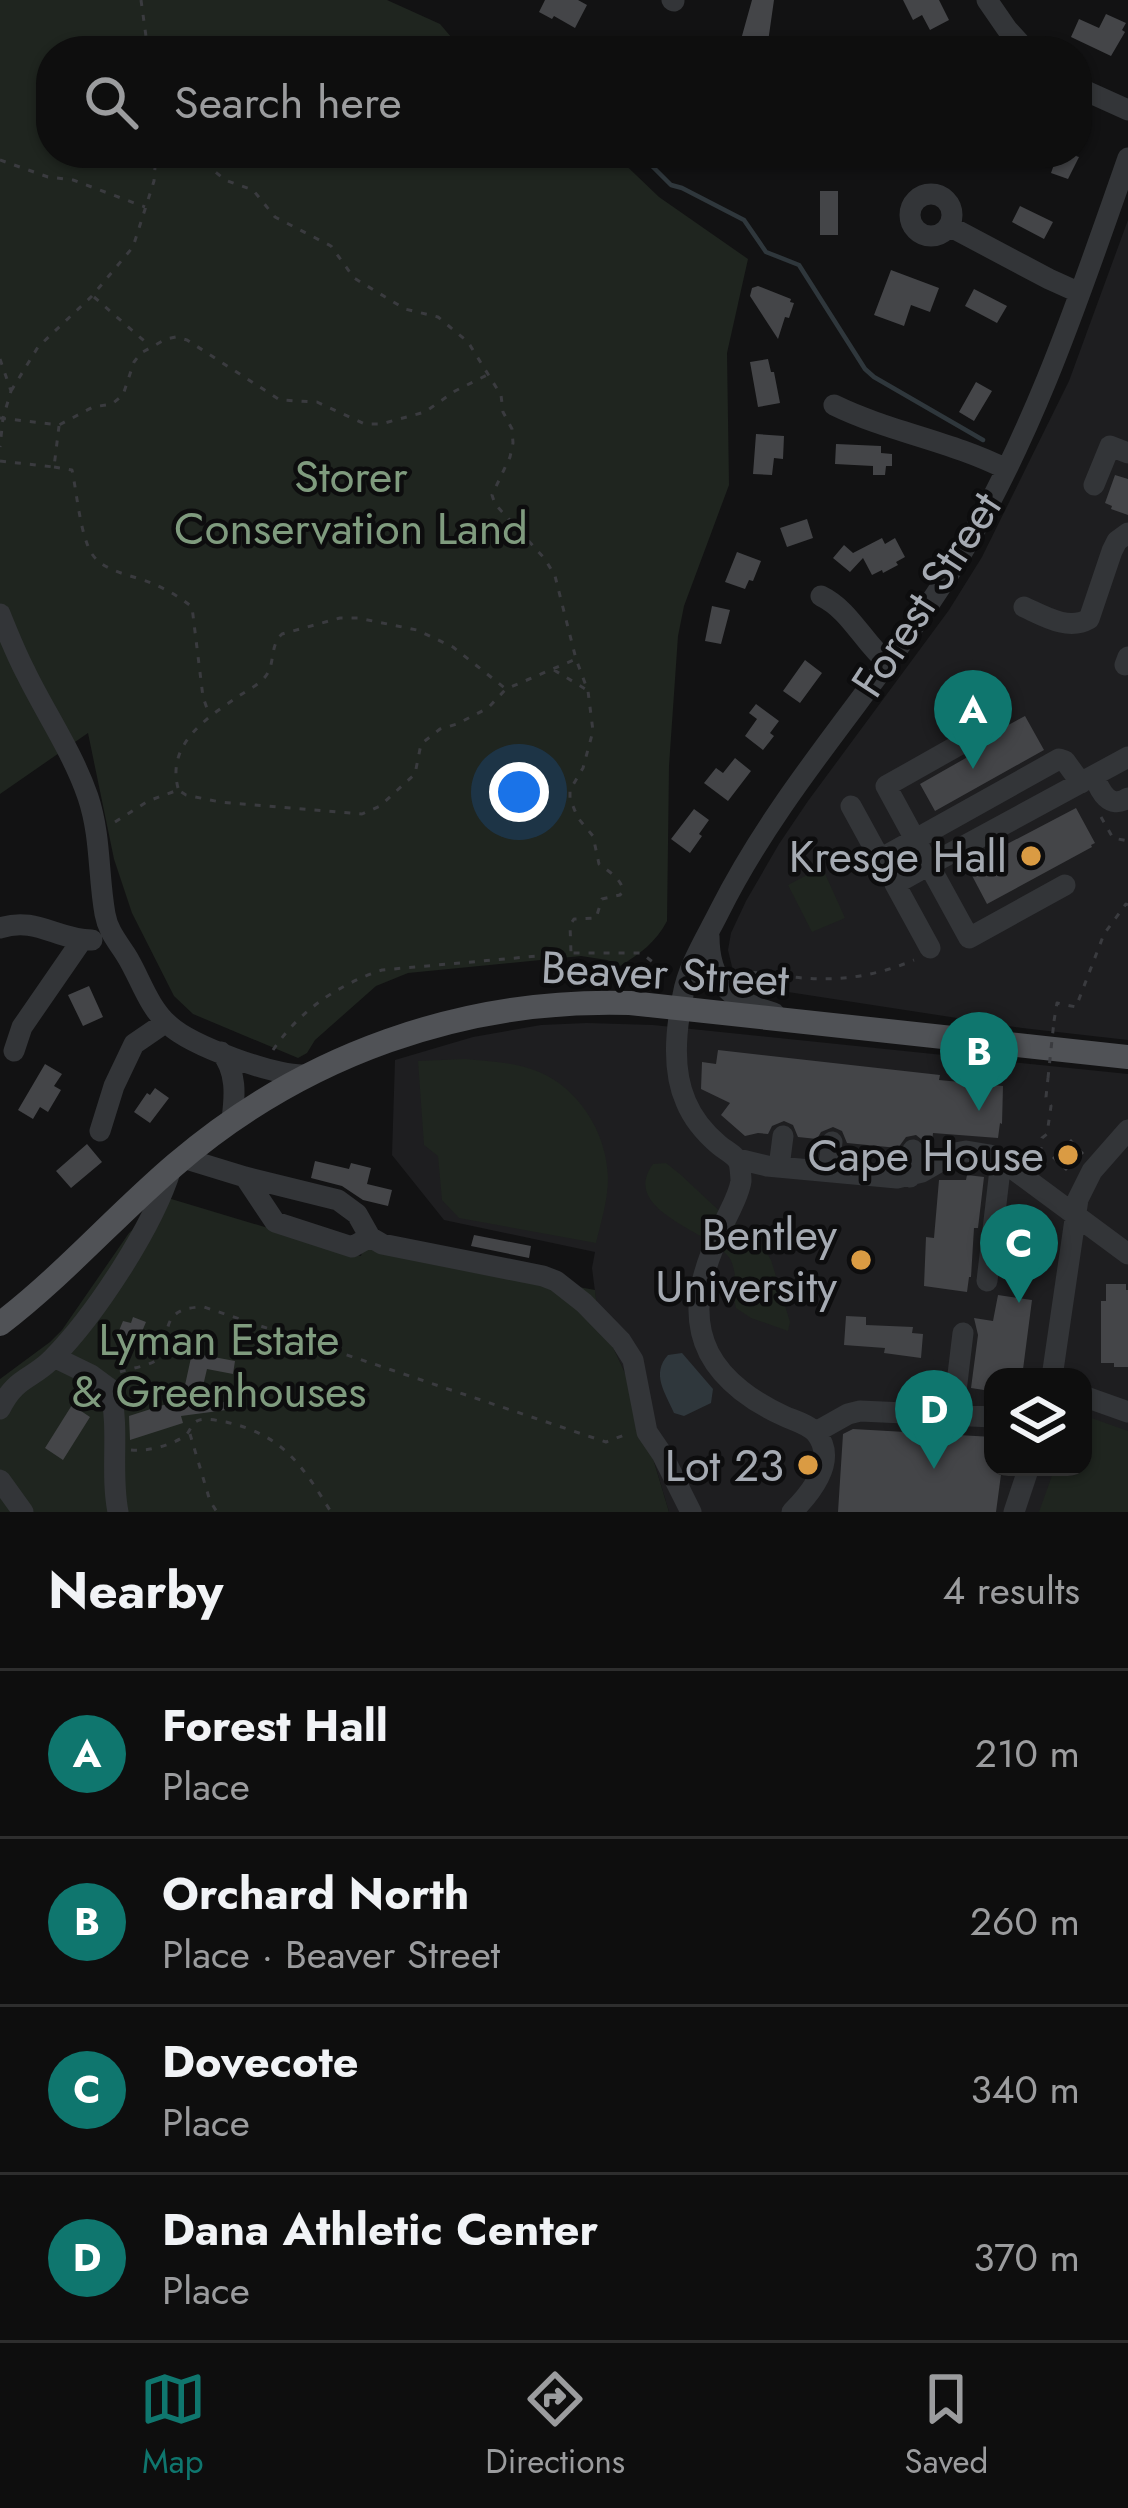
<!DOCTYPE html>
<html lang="en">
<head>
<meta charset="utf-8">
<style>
	body { margin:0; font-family:Jost,sans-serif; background:#171717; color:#f1f3f6 }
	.controls { position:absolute; right:36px; bottom:36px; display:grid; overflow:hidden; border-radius:24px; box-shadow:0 3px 9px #0004 }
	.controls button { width:108px; height:108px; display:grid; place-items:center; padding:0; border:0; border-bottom:3px solid #2e2e2e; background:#0e0e0e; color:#f1f3f6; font:60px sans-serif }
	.you { position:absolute; left:519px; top:792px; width:42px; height:42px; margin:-30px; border:9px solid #fff; border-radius:50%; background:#1a73e8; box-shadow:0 0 0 18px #1a73e833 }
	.badge { display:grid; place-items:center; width:78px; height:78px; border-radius:50%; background:#0f766e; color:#fff; font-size:39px; font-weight:700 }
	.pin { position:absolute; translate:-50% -99px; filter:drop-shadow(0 3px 6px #0008) }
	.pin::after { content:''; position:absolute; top:63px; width:42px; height:36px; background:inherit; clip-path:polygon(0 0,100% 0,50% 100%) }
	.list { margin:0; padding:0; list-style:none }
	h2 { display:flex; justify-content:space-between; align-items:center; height:156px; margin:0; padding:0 48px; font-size:51px }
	h2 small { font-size:39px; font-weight:400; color:#9b9c9e }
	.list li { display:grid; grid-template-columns:78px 1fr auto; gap:36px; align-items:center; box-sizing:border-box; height:168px; padding:0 48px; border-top:3px solid #2e2e2e }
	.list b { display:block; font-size:45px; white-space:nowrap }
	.list p { margin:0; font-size:39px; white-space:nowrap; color:#9b9c9e }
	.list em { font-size:39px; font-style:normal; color:#9b9c9e }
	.icon { flex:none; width:66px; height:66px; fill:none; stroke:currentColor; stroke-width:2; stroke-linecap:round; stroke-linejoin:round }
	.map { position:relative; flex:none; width:1128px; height:1512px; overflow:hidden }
	.search { position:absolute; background:#0e0e0e; box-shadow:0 3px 9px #0004; left:36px; right:36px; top:36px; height:132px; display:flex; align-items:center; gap:30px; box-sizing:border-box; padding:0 42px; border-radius:48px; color:#9b9c9e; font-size:45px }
	.sheet { height:828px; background:#0e0e0e }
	nav { display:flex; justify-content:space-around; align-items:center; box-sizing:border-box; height:168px; border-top:3px solid #2e2e2e; background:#0e0e0e; font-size:33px; color:#9b9c9e }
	nav a { display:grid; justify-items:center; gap:6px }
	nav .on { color:#0f766e }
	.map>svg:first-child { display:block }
</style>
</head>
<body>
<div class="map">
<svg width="1128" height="1512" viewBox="0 0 1128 1512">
	<rect width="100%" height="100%" fill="#121213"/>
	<path fill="#1e1e20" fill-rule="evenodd" d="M1128 220V1040L1022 1028 743 985 734 975 728 950 731 933 746 901 779 844 808 801 949 610 982 557 1069 381Z
		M587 1023 653 1025 1128 1074V1512H669L632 1388 598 1315 592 1268 595 1252 444 1220 392 1155 395 1060 473 1037 541 1025ZM993 1377H1083V1467H993Z"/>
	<path fill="#1f251f" d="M0 0H387L440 24 463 51H51V153H613L659 197 748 259 727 353 729 485 684 606 678 636 669 766 667 921C656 942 640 954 620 966L607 960 581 956 408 973 376 986 315 1040 307 1053 298 1058 193 1014 174 996 132 913 114 859 88 733 0 794Z
		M822 867 845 918 812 932 788 885Z
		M465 1059C487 1061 510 1062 531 1069 576 1083 607 1131 608 1178 608 1200 601 1222 596 1243L459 1218 442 1200 438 1156 424 1145 418 1061Z
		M666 1163 681 1175 728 1219 756 1236 771 1260 790 1322 788 1331 751 1318 736 1308 731 1285 735 1274C733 1268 733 1262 728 1256 708 1231 619 1210 653 1164Z
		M168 1198 361 1256 363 1248 595 1290 598 1315 632 1388 669 1512H0V1379L50 1342 62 1330 129 1233Z
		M1083 1415 1128 1431V1512H1039L1055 1467H1083Z"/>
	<path fill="#2f373c" d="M682 1353 713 1389 711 1403 684 1416 674 1413C665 1392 651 1374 668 1355Z"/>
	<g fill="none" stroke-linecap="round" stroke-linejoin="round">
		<path stroke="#2f373c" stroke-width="4.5" d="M652 153 653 167 671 185 682 188 744 220 766 252 799 265 865 369 874 377 983 440"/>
	</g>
	<path fill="#444548" d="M545 0H578L587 5 575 28 554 16 552 19 539 12Z
		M752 0H774L767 49 740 43Z
		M903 0H939L949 20 930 30 922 15 913 20Z
		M1106 14 1126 23 1122 30 1125 32 1111 56 1071 37 1079 19 1099 28Z
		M1058 153H1077L1076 156 1079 157 1068 179 1051 173Z
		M820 191H838V235H820Z
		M1020 206 1053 222 1044 239 1012 222Z
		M891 270 939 288 930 312 911 305 904 326 874 315Z
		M758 286 791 299 790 302 794 303 789 318 785 317 778 339 750 296 752 288Z
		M974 289 1007 306 997 323 965 306Z
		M768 359 771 372H774L780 403 758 407 750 362Z
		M976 382 992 391 974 421 959 412Z
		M756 434 784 436 783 459 774 458 772 475 753 474Z
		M836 444 881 446V453L892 454V466H886L885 475H873V466L835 464Z
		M1115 475 1128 479V515L1111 509 1112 506 1105 503Z
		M807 519 813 538 787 547 780 528Z
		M882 538 885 544 895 538 905 557 896 562 898 565 883 573 882 570 872 575 863 558 850 572 833 558 844 545 853 553Z
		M737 552 761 561 753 581 749 580 745 589 725 582Z
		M712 606 730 610 721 644 705 641Z
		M805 660 822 673 800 703 783 691Z
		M756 704 779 721 770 733 774 736 763 750 745 736 757 719 749 713Z
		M1025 716 1044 750 935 811 920 784 980 750 986 744 988 736Z
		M735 758 751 771 728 801 704 783 716 768 723 773Z
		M1076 808 1095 843 1091 845 1092 847 987 904 968 868 969 864Z
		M694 809 709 820 699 834 702 836 690 853 671 839Z
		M89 986 103 1017 83 1026 68 995Z
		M718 1050 940 1075 939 1080 1003 1086 1002 1124 1000 1123 998 1138 933 1133 931 1149 928 1151 926 1143 916 1135 906 1137 898 1148 847 1143 842 1131 833 1127 821 1132 817 1139 798 1137 793 1125 784 1121 772 1126 768 1134 758 1133 745 1136 721 1115 730 1103 701 1089 702 1062 716 1064Z
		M45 1064 62 1074 54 1086 61 1090 48 1112 40 1107 33 1119 18 1110Z
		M155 1088 169 1098 150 1123 134 1112 147 1093 150 1095Z
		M1071 1139 1084 1153 1066 1171 1052 1158Z
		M87 1144 102 1162 71 1188 56 1171Z
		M315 1161 349 1169 351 1163 371 1168 367 1184 392 1190 388 1206 363 1200 342 1186 311 1178Z
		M967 1175 984 1177 978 1228H974L971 1277H969L967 1292 924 1286 926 1237 934 1238 939 1180H966Z
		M474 1235 531 1246 529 1258 471 1246Z
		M1106 1284H1126V1290H1128V1367H1114V1363H1101V1301H1106Z
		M998 1295 1032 1300 1022 1377H993V1387L985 1386 984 1390 971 1388 978 1335 974 1318 993 1321Z
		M846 1316 866 1317V1325L913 1327 912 1333 923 1334 921 1358 884 1353 885 1348 844 1345Z
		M133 1317 146 1322 136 1346 116 1338 123 1321 131 1323Z
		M192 1353 235 1361 233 1374 207 1369 199 1403 226 1402V1410L181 1416 183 1423 130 1440 129 1416 182 1399Z
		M72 1405 90 1417 63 1460 45 1448Z
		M853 1429 993 1437V1467H1002L996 1512H838L843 1434Z"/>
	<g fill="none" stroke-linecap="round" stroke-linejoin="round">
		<path stroke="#3a3b3f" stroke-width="3" stroke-dasharray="6 9" stroke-linecap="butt" d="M141 0 148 51
			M180 153 193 155
			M193 153 225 180 253 190 275 217 331 246 354 278 405 309 438 317 468 342 501 395 503 412 512 429 513 443 510 457 492 495 495 504 545 559 555 576 576 659 588 691 593 731 583 768 570 790V799L578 818 593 836 599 864C608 871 622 879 623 891L620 895 602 899 596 918 574 919 570 925 571 953
			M0 160 48 177 73 180 145 207
			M94 297 150 346
			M0 359 11 391 3 418 0 447
			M11 391 38 347 92 296 133 247 154 181 156 153
			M0 418 59 425 93 407 112 404 123 395 134 362 141 353 166 339 176 337 187 340 280 400 317 402 365 424H381L425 412 455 391 487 375
			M0 461 54 467 59 426
			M54 467 72 470C77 493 80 535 92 554 104 572 132 575 151 583 166 589 180 597 192 607L203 697 209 714
			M554 670 587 690
			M178 788C166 743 209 716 242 694 250 689 259 684 265 677 276 664 269 646 282 634L340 618H358L417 630 453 647 506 689
			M1101 817 1113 838 1128 841
			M115 822 148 801 178 790 186 795 220 802 362 814 380 806 415 774 421 744 440 729 457 724 488 708 506 689 576 659
			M736 973C755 970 774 976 793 977 836 982 874 977 914 960
			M1054 1021 1057 1003 1076 1007 1104 934 1126 904 1128 905
			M273 1050C299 1011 339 984 382 970L571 953H641L666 972
			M1039 1168 1042 1138 1047 1134 1051 1106 1046 1097 1048 1078
			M120 1372C131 1368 150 1366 158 1359 175 1343 152 1307 204 1307L606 1442 627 1434
			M190 1434 210 1501 217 1512
			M131 1450C147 1452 173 1445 186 1435 190 1431 192 1423 197 1421 204 1417 219 1421 226 1422 283 1435 302 1465 331 1512"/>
		<path stroke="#333538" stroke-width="21" d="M672 0 674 1
			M987 0 1007 29 1027 51
			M1077 87 1128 110
			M910 215a21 21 0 1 1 42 0a21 21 0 1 1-42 0Z
			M949 226 1049 279 1080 293
			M834 405C889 432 951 441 1006 469
			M1094 485 1110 446 1128 453
			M821 596C850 610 863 642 887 662
			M1024 607C1044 616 1068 631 1089 619L1112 551 1117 541 1128 533
			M0 614C8 634 16 654 26 673 46 714 73 753 88 797 101 836 98 875 105 914 108 931 117 941 126 955 140 977 148 1007 169 1025 192 1046 274 1076 305 1075
			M1125 665 1128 657
			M973 737 886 786 929 865 1128 757
			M1094 776C1100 791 1109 810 1128 798
			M851 806 880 859 1059 759 1065 761 1081 783
			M0 928C36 916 57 940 92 940
			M709 936C709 983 731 1001 774 1013
			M930 948 895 884 929 865 969 938 1065 885
			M14 1051 22 1027 82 940
			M221 1052C237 1071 235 1096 232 1119
			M100 1131 114 1086 134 1044 166 1022
			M183 1158 245 1177 338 1200 357 1214 370 1237 382 1244 543 1276 556 1281 584 1303 621 1341 633 1360 647 1432 662 1454 691 1512
			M738 1159 767 1166 897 1178 922 1172 955 1153 966 1151 990 1155 1013 1169 1128 1254
			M779 1167 783 1136
			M828 1171 832 1142
			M245 1177 275 1222 352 1247 370 1237
			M910 1177 913 1150
			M987 1281 1001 1161
			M54 1357 91 1375 110 1389C120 1429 110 1471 118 1512
			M1052 1377 1078 1199 1092 1171 1128 1130
			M1083 1396 1128 1412
			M0 1409C16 1376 32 1380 53 1358 96 1314 153 1227 171 1169
			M953 1416 963 1333
			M816 1432 848 1414 860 1411 993 1417
			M0 1480 23 1512
			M792 1512C811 1493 838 1460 816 1433 808 1424 795 1421 784 1416 755 1403 724 1382 709 1353 687 1309 705 1264 724 1223 730 1210 739 1195 741 1181 741 1178 740 1165 739 1163 736 1155 726 1151 719 1145 706 1134 693 1119 686 1102 672 1071 676 1028 683 995 688 966 706 938 719 912 782 786 880 685 954 566 1032 439 1079 298 1128 158
			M1014 1512 1029 1467"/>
		<path stroke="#505256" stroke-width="24" d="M0 1324C63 1276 116 1215 176 1164 303 1055 463 998 630 1003L1128 1057"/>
		<path stroke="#3a3b3f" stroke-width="3" stroke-dasharray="6 9" stroke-linecap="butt" d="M1048 1078 1054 1021"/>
	</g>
	<g fill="#da9b43" stroke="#0d0d0e" stroke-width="4.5">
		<circle cx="1031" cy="856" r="12"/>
		<circle cx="1068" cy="1155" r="12"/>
		<circle cx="861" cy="1260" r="12"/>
		<circle cx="808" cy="1465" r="12"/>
	</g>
	<g text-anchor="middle" stroke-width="9" stroke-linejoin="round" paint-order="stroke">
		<g font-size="45" fill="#7f9b7e" stroke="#0d0d0e">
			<text x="351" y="492">Storer<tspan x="351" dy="52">Conservation Land</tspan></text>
			<text x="219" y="1355">Lyman Estate<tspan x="219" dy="52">&amp; Greenhouses</tspan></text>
		</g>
		<g font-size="45" fill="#a5aab2" stroke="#0d0d0e">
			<text transform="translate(926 594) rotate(-57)" y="16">Forest Street</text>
			<text transform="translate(665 973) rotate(3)" y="16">Beaver Street</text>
		</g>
		<g font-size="45" fill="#a5aab2" stroke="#0d0d0e" text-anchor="end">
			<text x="1007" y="872">Kresge Hall</text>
			<text x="1044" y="1171">Cape House</text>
			<text x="837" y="1250">Bentley<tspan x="837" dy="52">University</tspan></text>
			<text x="784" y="1481">Lot 23</text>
		</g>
	</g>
</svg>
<div class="controls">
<button><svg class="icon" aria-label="layers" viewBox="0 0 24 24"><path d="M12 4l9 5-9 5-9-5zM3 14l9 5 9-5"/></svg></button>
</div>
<div class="you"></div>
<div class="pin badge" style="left:973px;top:769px">A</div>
<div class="pin badge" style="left:979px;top:1111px">B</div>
<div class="pin badge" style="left:1019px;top:1303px">C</div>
<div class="pin badge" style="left:934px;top:1469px">D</div>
<div class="search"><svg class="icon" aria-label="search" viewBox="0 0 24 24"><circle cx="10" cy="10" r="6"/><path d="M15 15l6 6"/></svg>Search here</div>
</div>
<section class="sheet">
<h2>Nearby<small>4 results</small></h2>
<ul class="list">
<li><span class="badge">A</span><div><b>Forest Hall</b><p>Place</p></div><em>210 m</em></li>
<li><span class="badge">B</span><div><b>Orchard North</b><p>Place · Beaver Street</p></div><em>260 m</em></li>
<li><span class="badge">C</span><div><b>Dovecote</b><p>Place</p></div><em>340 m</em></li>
<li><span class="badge">D</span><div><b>Dana Athletic Center</b><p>Place</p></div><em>370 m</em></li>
</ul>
</section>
<nav>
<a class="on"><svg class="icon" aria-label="map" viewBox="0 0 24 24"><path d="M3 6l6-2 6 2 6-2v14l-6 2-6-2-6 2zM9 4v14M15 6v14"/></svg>Map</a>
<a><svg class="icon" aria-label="directions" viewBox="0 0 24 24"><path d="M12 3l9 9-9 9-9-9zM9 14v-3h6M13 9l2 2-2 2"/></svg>Directions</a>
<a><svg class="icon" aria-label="saved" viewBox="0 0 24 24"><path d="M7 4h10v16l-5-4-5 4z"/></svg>Saved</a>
</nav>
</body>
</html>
